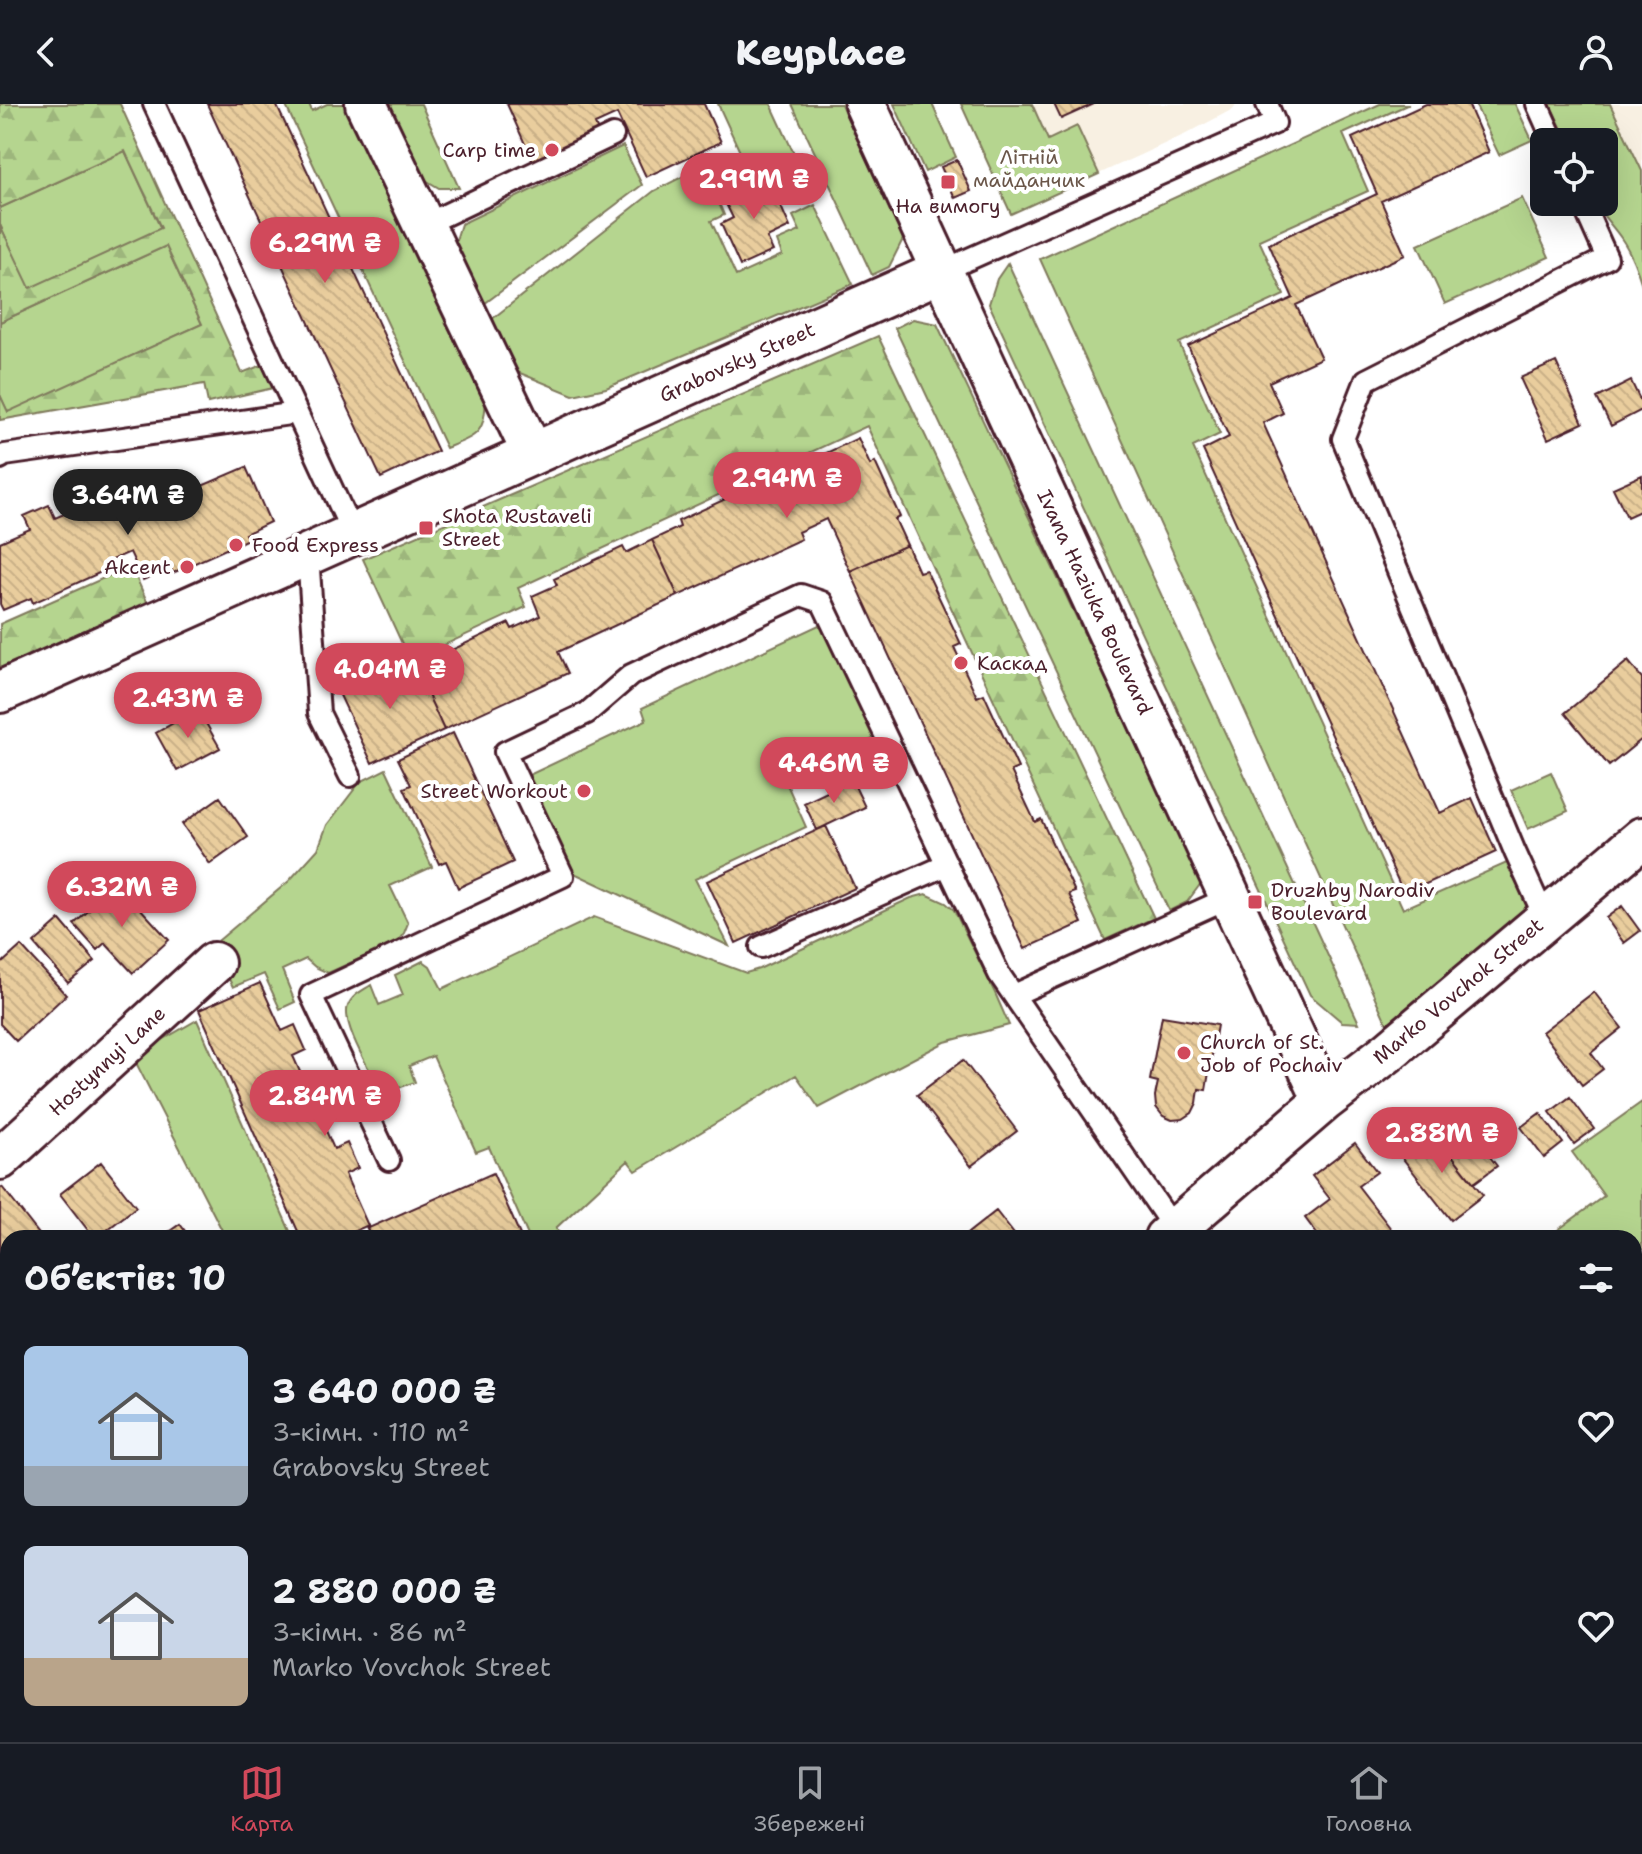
<!DOCTYPE html>
<html lang="uk">
<meta charset="utf-8">
<style>
:root{--surface:#171b24;--page:#20242c;--text:#f1f3f6;--muted:#9ea1a6;--line:#363941;--accent:#d1495b}
body{margin:0;font-family:"Shantell Sans",sans-serif;background:var(--page);color:var(--text);height:100vh;display:flex;flex-direction:column;font-size:30px;white-space:nowrap}
*{box-sizing:border-box;margin:0}
p{font-size:26px;color:var(--muted)}
.icon{flex:none;width:44px;height:44px;fill:none;stroke:currentColor;stroke-width:2;stroke-linecap:round;stroke-linejoin:round}
.map{position:relative;flex:1;overflow:hidden}
.panel{position:absolute;left:0px;top:1126px;width:1642px;height:512px;display:flex;flex-direction:column;background:var(--surface);border-radius:24px 24px 0 0;box-shadow:0 8px 32px #0002}
.panel>*{flex:none}
.fabs{position:absolute;left:1530px;top:24px;display:grid;gap:16px}
.fabs a{display:grid;place-items:center;width:88px;height:88px;border-radius:12px;background:var(--surface);box-shadow:0 8px 32px #0002;font-size:40px}
.price{position:absolute;translate:-50% -68px;padding:0 18px;border-radius:28px;background:var(--accent);color:#fff;font-size:26px;line-height:52px;filter:drop-shadow(0 2px 4px #0008)}
.price::after{content:'';position:absolute;left:50%;top:48px;width:24px;height:18px;margin-left:-12px;background:inherit;clip-path:polygon(0 0,100% 0,50% 100%)}
.price.selected{background:#222;color:#fff}
ul{padding:0;list-style:none}
li{display:flex;align-items:center;gap:24px;height:200px;padding:0 24px}
li span{display:grid;place-items:center;flex:none;width:224px;height:160px;border-radius:12px;color:#555}
li>.icon{margin-inline-start:auto}
span .icon{width:96px;height:96px;fill:#fffc;stroke-width:1}
li b{font-size:34px}
h2{display:flex;justify-content:space-between;align-items:center;height:96px;padding:0 24px;font-size:34px}
header{display:flex;justify-content:space-between;align-items:center;height:104px;padding:0 24px;background:var(--surface);font-size:36px;font-weight:800}
.tabs{display:flex;justify-content:space-around;align-items:center;height:112px;border-top:2px solid var(--line);background:var(--surface);font-size:22px;color:var(--muted)}
.tabs a{display:grid;justify-items:center;gap:4px}
.tabs .selected{color:var(--accent)}
.map>svg:first-child{display:block}
</style>
<header><svg class="icon" aria-label="back" viewBox="0 0 24 24"><path d="M15 5l-7 7 7 7"/></svg>Keyplace<svg class="icon" aria-label="person" viewBox="0 0 24 24"><circle cx="12" cy="8" r="4"/><path d="M4 21q1-7 8-7t8 7"/></svg></header>
<div class="map">
<svg width="1642" height="1638" viewBox="0 0 1642 1638">
<defs>
<pattern id="forest-firs" width="22" height="20" patternUnits="userSpaceOnUse" patternTransform="scale(2)"><rect width="22" height="20" fill="#b5d58f"/><path d="M5 1l3.5 6h-7zM16 11l3.5 6h-7z" fill="#9db67c"/></pattern>
<pattern id="building-back-hatch" width="6" height="6" patternUnits="userSpaceOnUse" patternTransform="scale(2)"><rect width="6" height="6" fill="#e9cd9d"/><path d="M-1 5l2 2M0 0l6 6M5-1l2 2" fill="none" stroke="#c9b087"/></pattern>
</defs>
<rect width="100%" height="100%" fill="#fff"/>
<filter id="ink" filterUnits="userSpaceOnUse"><feTurbulence type="fractalNoise" baseFrequency=".0125" numOctaves="2"/><feDisplacementMap in="SourceGraphic" scale="16" xChannelSelector="R" yChannelSelector="G"/><feConvolveMatrix kernelMatrix="1 2 1 2 8 2 1 2 1" color-interpolation-filters="sRGB"/></filter>
<g filter="url(#ink)">
<path fill="#f8f0e2" d="M961 0H1054L1061 15 1094 0H1236L1233 5 1186 30 1011 110Z
M1610 0H1642V67L1629 38Z"/>
<path fill="#b5d58f" stroke="#807a5d" stroke-width="2" d="M285 0H309L312 7 327 0H345L486 294C484 330 479 331 446 344Z
M386 0H421L459 84H439L419 72Z
M718 0H771L802 67 777 79 769 64 751 72Z
M792 0H841L903 135 889 163 872 171Z
M894 0H932L956 53 925 68Z
M961 0H1032L1048 36 1077 22 1099 70 1011 110Z
M1380 0H1409L1343 30 1368 87 1259 136 1284 191 1179 239 1220 330 1193 343 1403 805 1509 758 1530 801 1387 920 1040 155Z
M1475 0H1515L1532 36 1499 51Z
M1550 0H1610L1642 67V181C1637 165 1631 148 1621 134 1613 122 1602 112 1595 98H1604V38H1568Z
M623 42 642 81 480 203 453 146 461 120Z
M125 47 161 125 29 185 0 121V104Z
M731 48 744 77 715 90 724 111 711 117 736 172 782 151 777 137 800 127 793 112 815 101 853 180 606 284 573 291 515 267 487 219 654 87Z
M1522 94 1549 153 1445 200 1418 141Z
M166 142 202 220 8 309 0 291V218Z
M1008 159 1359 919 1342 918 1310 891 989 200 997 175Z
M913 215 937 220 1202 778 1187 798 1169 807 895 224Z
M821 520 875 634 785 676 806 723 695 775 729 842 572 768 527 672 646 616 642 604Z
M386 665 432 763 390 782 408 819 404 829 397 838 328 869 315 863 306 855 282 866 295 898 280 905 264 870 233 883 212 842 289 777 318 745 327 721 360 678Z
M1551 668 1568 707 1528 725 1511 686Z
M926 790 946 799 954 806 995 889 1009 921 945 938 819 1004 796 971 636 1067 628 1057 556 1124 561 1131 557 1134H529L489 1043 476 1048 433 952 409 962 415 978 388 988 378 983C370 966 341 919 348 902 352 891 362 887 371 881L379 901 403 891 395 871 423 857 430 862 442 885 594 813 746 869 759 865 911 794Z
M197 916 293 1134H226L133 953Z
M1642 998V1319L1634 1325V1134H1547L1604 1092 1572 1048Z
M1642 1358V1638H1599L1594 1630H1634V1364Z
M1148 1630H1301L1306 1638H1153Z"/>
<path fill="url(#forest-firs)" stroke="#807a5d" stroke-width="2" d="M0 0H120L242 269 262 261 273 284 208 299 204 280 0 316V291L8 308 202 220 166 142 0 218V121L30 184 161 124 125 47 0 104Z
M878 232 1154 814 1105 836 867 322 518 484 526 503 410 557 363 455Z
M131 462 150 504 0 570V520Z"/>
<path fill="url(#building-back-hatch)" stroke="#4a1f2b" stroke-width="2" d="M207 0H276L438 347 381 374Z
M507 0H704L721 38 646 73 617 10 595 20 598 27 533 58Z
M1054 0H1094L1061 15Z
M1426 0H1468L1489 48 1381 97 1405 151 1296 201 1321 254 1269 278 1283 309 1263 319 1440 709 1472 694 1496 748 1404 790 1203 346 1229 333 1188 242 1293 194 1269 140 1377 90 1352 34Z
M957 56 971 87 955 94 941 63Z
M768 73 790 123 767 134 773 147 740 162 721 120 733 114 723 94Z
M1556 258 1583 319 1548 335 1520 274Z
M1631 277 1642 300V306L1611 322 1597 294Z
M858 334 870 361 875 358 900 413 895 415 907 441 850 467 826 415 798 428 801 435 678 492 652 436 680 423 678 417 747 385 750 391 773 381 771 375Z
M246 363 270 418 245 430 248 435 173 469 171 464 143 476 130 448 105 459 108 465 33 499 31 494 3 506 0 500V438L30 425 24 412 49 401 55 414 108 391 120 418 169 396 163 383 177 376 188 371 195 385Z
M1642 371V406L1627 413 1613 384Z
M652 436 678 492 558 548 568 569 444 626 418 569 443 558 441 551 509 519 512 525 540 512 532 492 557 481 554 475 623 443 626 449Z
M907 441 919 468 926 466 961 540 954 543 977 593 984 590 1018 664 1011 667 1035 718 1041 715 1075 788 1069 790 1082 819 1025 845 850 467Z
M398 557 406 575 418 569 444 626 372 659 337 585Z
M1628 557 1642 574V635L1609 662 1565 609Z
M198 605 220 644 177 667 156 629Z
M453 629 513 758 458 784 446 757 439 760 404 684 411 681 398 655Z
M852 676 865 703 817 726 804 699Z
M220 693 248 733 210 760 182 720Z
M826 722 855 784 736 839 707 777Z
M118 780 169 836 133 869 105 839 97 846 74 820Z
M1622 802 1640 827 1624 839 1606 814Z
M60 816 95 857 68 879 34 839Z
M21 842 66 891 16 937 0 920V861Z
M260 879 282 927 295 921 306 946 293 952 334 1045 347 1039 358 1064 345 1070 369 1124 493 1069 520 1131 512 1134H371L366 1122 339 1134H301L199 906Z
M1594 888 1622 924 1591 949 1603 965 1582 981 1542 928Z
M1162 912 1217 921 1206 986 1199 985 1197 999 1192 1009 1183 1015 1172 1016 1163 1012 1156 1003 1155 992 1158 978 1150 976Z
M963 956 1017 1027 971 1062 917 991Z
M1570 993 1594 1025 1574 1040 1550 1008Z
M1455 1008 1497 1062 1474 1079 1432 1026Z
M1540 1009 1563 1039 1544 1054 1521 1023Z
M1432 1026 1483 1091 1451 1116 1400 1051Z
M1355 1039 1377 1068 1358 1082 1395 1130 1390 1134H1320L1305 1114 1330 1095 1312 1072Z
M101 1058 136 1103 97 1134H94L60 1090Z
M2 1083 42 1134H8V1186L0 1192V1085Z
M996 1107 1017 1134H972L968 1129Z
M180 1120 190 1134H160Z
M690 1630H787L793 1638H696Z
M789 1630H853L856 1633 850 1638H793L788 1631Z
M994 1630H1079L1085 1638H1000Z
M1383 1630H1466L1459 1636 1461 1638H1384L1380 1632Z"/>
<g fill="none" stroke-linecap="round" stroke-linejoin="round">
<defs>
<path id="lane" d="M154 0 353 430
M1537 0 1554 38
M424 121 613 31
M942 167 1275 19 1267 0
M0 354 5 351 297 309
M308 451 319 609 350 672
M1545 814 1515 748 1343 335 1366 276 1607 154 1582 98
M761 843 947 761
M1014 891 1230 793
M389 1056 311 891 563 772 505 648 587 609 631 571 801 491 822 498 999 870 1175 1126
M1634 1346 1642 1340"/>
<path id="street" d="M366 0 533 350
M865 0 1324 997
M0 588 942 167
M0 1055 214 859
M1165 1134 1324 997 1388 948 1642 734
M0 1548 8 1541
M1533 1630 1539 1638
M526 1638 536 1630"/>
</defs>
<use href="#lane" stroke="#4a1f2b" stroke-width="26"/>
<use href="#street" stroke="#4a1f2b" stroke-width="46"/>
<use href="#lane" stroke="#fff" stroke-width="20"/>
<use href="#street" stroke="#fff" stroke-width="40"/>
</g>
</g>
<g fill="#d1495b" stroke="#fff" stroke-width="3">
<circle cx="552" cy="46" r="8"/>
<rect x="940" y="70" width="16" height="16" rx="4"/>
<rect x="418" y="416" width="16" height="16" rx="4"/>
<circle cx="236" cy="441" r="8"/>
<circle cx="187" cy="463" r="8"/>
<circle cx="961" cy="559" r="8"/>
<circle cx="584" cy="687" r="8"/>
<rect x="1247" y="790" width="16" height="16" rx="4"/>
<circle cx="1184" cy="949" r="8"/>
</g>
<g text-anchor="middle" dominant-baseline="central" stroke-width="8" stroke-linejoin="round" paint-order="stroke">
<g font-size="20" fill="#4a1f2b" stroke="#fff" text-anchor="start">
<text x="536" y="46" text-anchor="end">Carp time</text>
<text x="948" y="102" text-anchor="middle">На вимогу</text>
<text x="442" y="412">Shota Rustaveli<tspan x="442" dy="23">Street</tspan></text>
<text x="252" y="441">Food Express</text>
<text x="171" y="463" text-anchor="end">Akcent</text>
<text x="977" y="559">Каскад</text>
<text x="568" y="687" text-anchor="end">Street Workout</text>
<text x="1271" y="786">Druzhby Narodiv<tspan x="1271" dy="23">Boulevard</tspan></text>
<text x="1200" y="938">Church of St.<tspan x="1200" dy="23">Job of Pochaiv</tspan></text>
</g>
<g font-size="20" fill="#6a5649" stroke="#fff">
<text x="1029" y="53">Літній<tspan x="1029" dy="23">майданчик</tspan></text>
</g>
<g font-size="20" fill="#4a1f2b" stroke="#fff">
<text transform="translate(737 258) rotate(-24)">Grabovsky Street</text>
<text transform="translate(1095 498) rotate(65)">Ivana Haziuka Boulevard</text>
<text transform="translate(1458 887) rotate(-40)">Marko Vovchok Street</text>
<text transform="translate(107 957) rotate(-43)">Hostynnyi Lane</text>
</g>
</g>
</svg>
<div class="fabs">
<a><svg class="icon" aria-label="locate" viewBox="0 0 24 24"><circle cx="12" cy="12" r="6"/><path d="M12 2v4M12 18v4M2 12h4M18 12h4"/></svg></a>
</div>
<b class="price" style="left:754px;top:117px">2.99M ₴</b>
<b class="price" style="left:325px;top:181px">6.29M ₴</b>
<b class="price" style="left:787px;top:416px">2.94M ₴</b>
<b class="price selected" style="left:128px;top:433px">3.64M ₴</b>
<b class="price" style="left:390px;top:607px">4.04M ₴</b>
<b class="price" style="left:188px;top:636px">2.43M ₴</b>
<b class="price" style="left:834px;top:701px">4.46M ₴</b>
<b class="price" style="left:122px;top:825px">6.32M ₴</b>
<b class="price" style="left:325px;top:1034px">2.84M ₴</b>
<b class="price" style="left:1442px;top:1071px">2.88M ₴</b>
<section class="panel">
<h2>Об’єктів: 10<svg class="icon" aria-label="filters" viewBox="0 0 24 24"><path d="M4 7h16M4 17h16"/><circle cx="9" cy="7" r="2"/><circle cx="15" cy="17" r="2"/></svg></h2>
<ul>
<li><span style="background:linear-gradient(#a9c7e8 75%,#9aa5b1 0)"><svg class="icon" aria-label="home" viewBox="0 0 24 24"><path d="M3 11l9-7 9 7M6 9v11h12V9"/></svg></span><div><b>3 640 000 ₴</b><p>3-кімн. · 110 m²</p><p>Grabovsky Street</p></div><svg class="icon" aria-label="heart" viewBox="0 0 24 24"><path d="M12 20l-8-8c-3-5 5-10 8-4 3-6 11-1 8 4z"/></svg></li>
<li><span style="background:linear-gradient(#c9d6e8 70%,#b9a48a 0)"><svg class="icon" aria-label="home" viewBox="0 0 24 24"><path d="M3 11l9-7 9 7M6 9v11h12V9"/></svg></span><div><b>2 880 000 ₴</b><p>3-кімн. · 86 m²</p><p>Marko Vovchok Street</p></div><svg class="icon" aria-label="heart" viewBox="0 0 24 24"><path d="M12 20l-8-8c-3-5 5-10 8-4 3-6 11-1 8 4z"/></svg></li>
</ul>
</section>
</div>
<nav class="tabs">
<a class="selected"><svg class="icon" aria-label="map" viewBox="0 0 24 24"><path d="M3 6l6-2 6 2 6-2v14l-6 2-6-2-6 2zM9 4v14M15 6v14"/></svg>Карта</a>
<a><svg class="icon" aria-label="saved" viewBox="0 0 24 24"><path d="M7 4h10v16l-5-4-5 4z"/></svg>Збережені</a>
<a><svg class="icon" aria-label="home" viewBox="0 0 24 24"><path d="M3 11l9-7 9 7M6 9v11h12V9"/></svg>Головна</a>
</nav>
